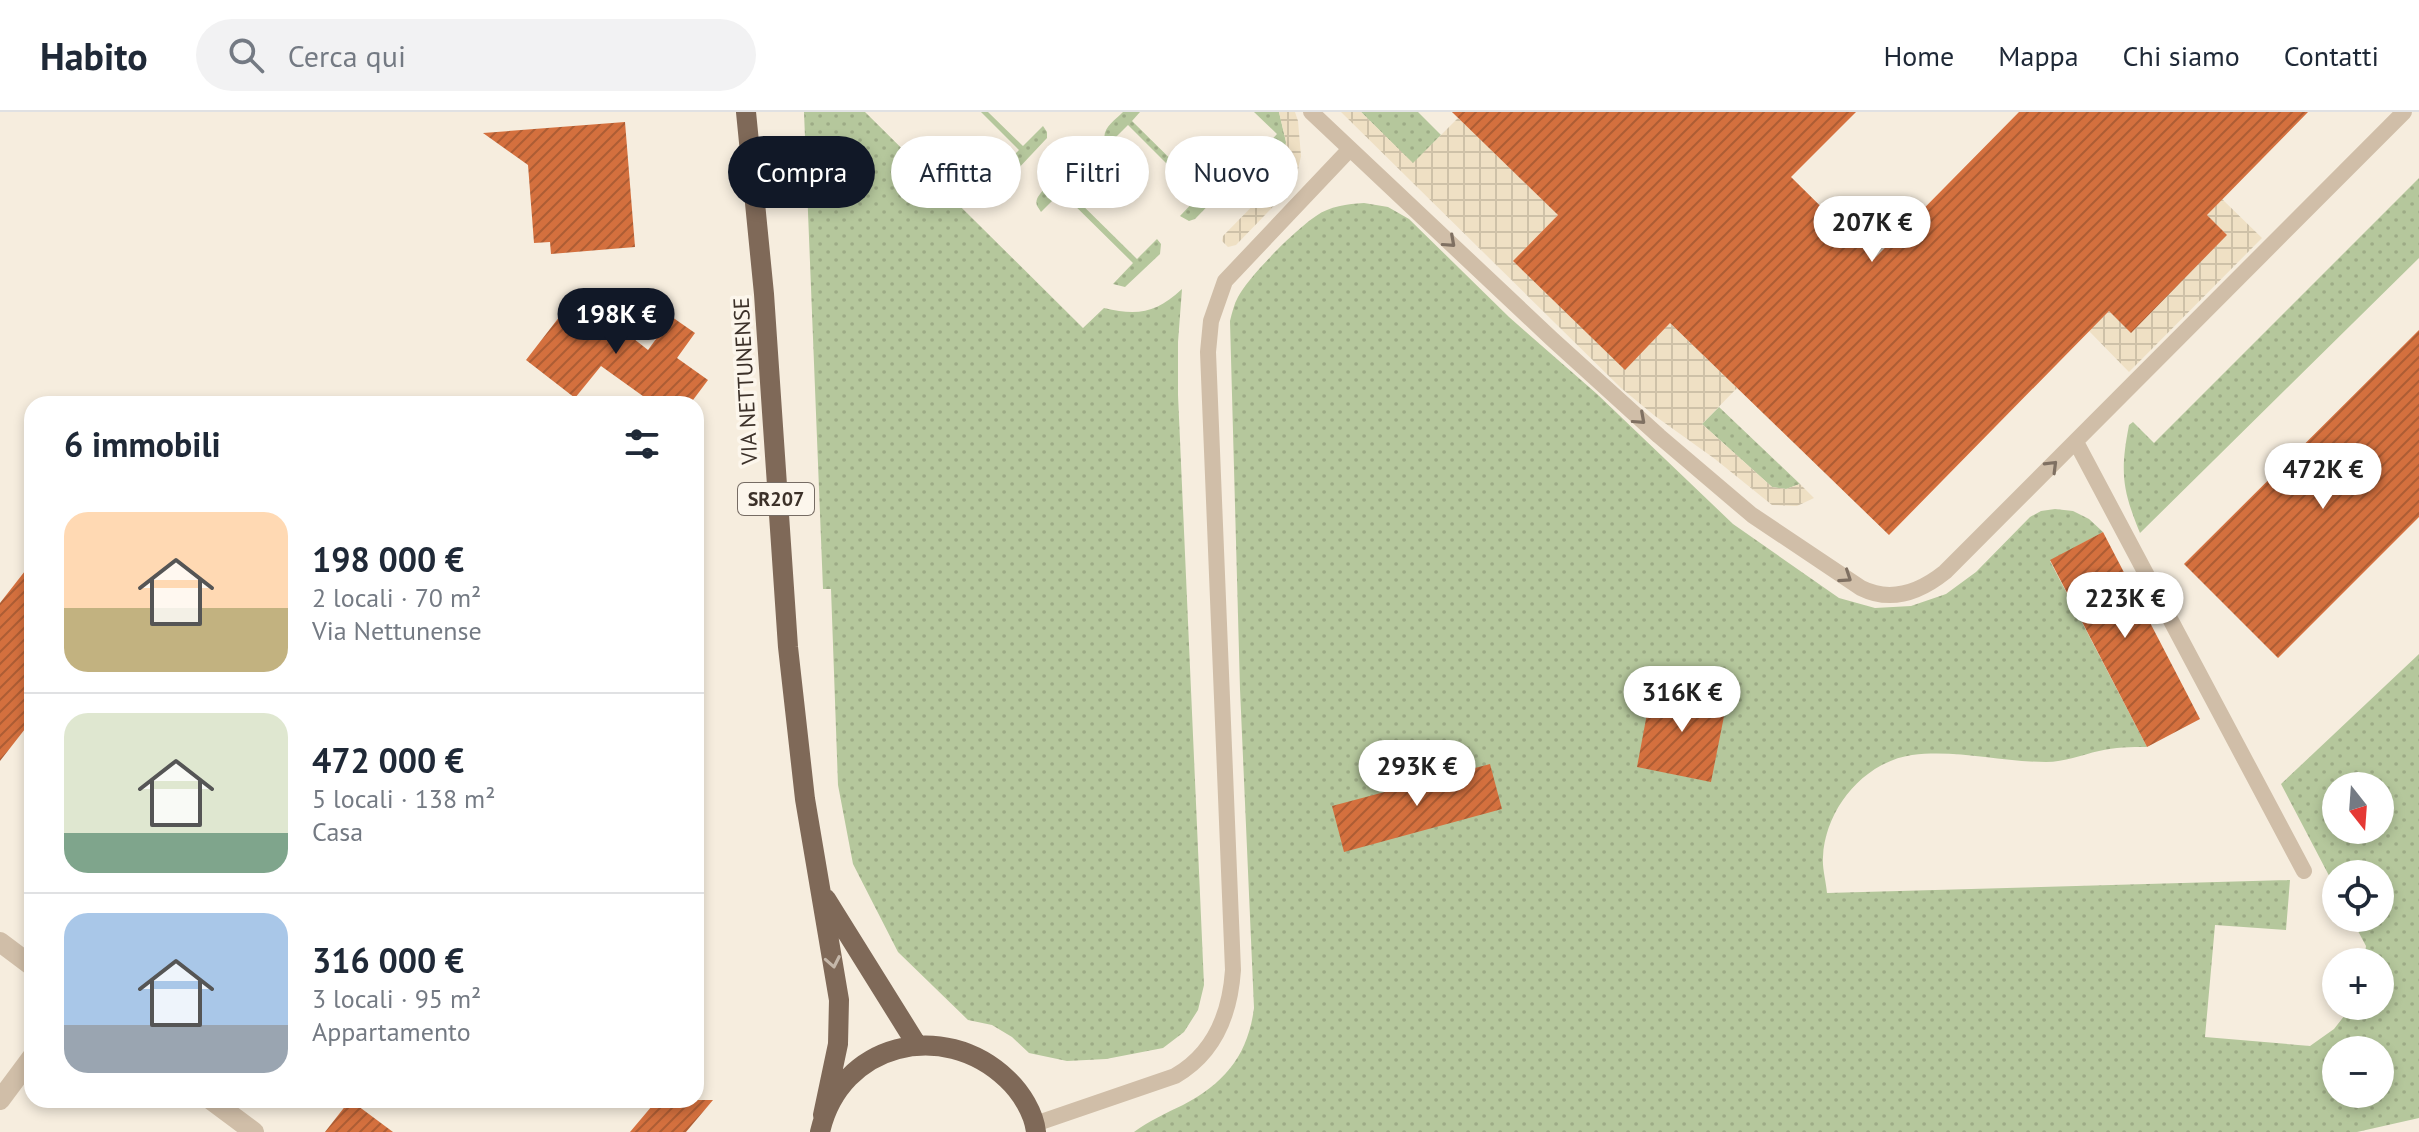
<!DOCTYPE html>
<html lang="it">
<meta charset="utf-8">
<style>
:root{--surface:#fff;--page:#f2f2f3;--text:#1f2937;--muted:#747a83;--line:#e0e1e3;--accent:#111827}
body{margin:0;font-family:"PT Sans",sans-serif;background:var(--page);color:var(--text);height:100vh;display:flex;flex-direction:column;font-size:30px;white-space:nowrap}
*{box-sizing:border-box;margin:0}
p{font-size:26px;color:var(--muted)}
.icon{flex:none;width:44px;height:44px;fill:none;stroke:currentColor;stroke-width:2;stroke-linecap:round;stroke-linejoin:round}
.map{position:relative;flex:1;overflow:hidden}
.panel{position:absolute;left:24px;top:284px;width:680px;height:712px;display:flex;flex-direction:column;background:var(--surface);border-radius:24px;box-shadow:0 4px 12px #0003}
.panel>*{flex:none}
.banner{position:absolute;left:728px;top:24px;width:760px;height:72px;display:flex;gap:16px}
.needle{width:52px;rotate:163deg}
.tools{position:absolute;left:2322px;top:660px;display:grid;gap:16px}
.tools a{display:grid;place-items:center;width:72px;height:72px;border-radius:50%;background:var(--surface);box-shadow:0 4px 12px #0003;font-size:40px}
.price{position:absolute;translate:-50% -68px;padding:0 18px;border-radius:28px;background:#fff;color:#222;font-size:26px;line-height:52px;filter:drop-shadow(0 2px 4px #0008)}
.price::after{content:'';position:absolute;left:50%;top:48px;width:24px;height:18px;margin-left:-12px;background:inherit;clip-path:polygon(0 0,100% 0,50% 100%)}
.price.selected{background:var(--accent);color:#fff}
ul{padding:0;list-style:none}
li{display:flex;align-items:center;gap:24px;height:200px;padding:0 40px}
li+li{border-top:2px solid var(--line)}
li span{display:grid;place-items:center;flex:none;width:224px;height:160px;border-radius:24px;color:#555}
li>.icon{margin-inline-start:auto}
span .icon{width:96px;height:96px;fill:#fffc;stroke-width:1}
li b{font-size:34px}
h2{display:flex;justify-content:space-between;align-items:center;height:96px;padding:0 40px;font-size:34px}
.tag{padding:0 28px;border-radius:36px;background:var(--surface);box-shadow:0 4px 12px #0003;font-size:28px;line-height:72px}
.tag.selected{background:var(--accent);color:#fff}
header{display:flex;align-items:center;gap:48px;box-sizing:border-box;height:112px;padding:0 40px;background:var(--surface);border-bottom:2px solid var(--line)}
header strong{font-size:38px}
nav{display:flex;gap:44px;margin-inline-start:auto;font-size:28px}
.search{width:560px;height:72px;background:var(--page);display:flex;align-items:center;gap:20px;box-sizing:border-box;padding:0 28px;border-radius:44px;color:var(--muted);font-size:30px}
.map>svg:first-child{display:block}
</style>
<header>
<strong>Habito</strong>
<div class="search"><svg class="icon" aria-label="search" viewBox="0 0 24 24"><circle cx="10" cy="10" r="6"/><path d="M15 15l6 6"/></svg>Cerca qui</div>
<nav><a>Home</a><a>Mappa</a><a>Chi siamo</a><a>Contatti</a></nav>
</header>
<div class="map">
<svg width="2419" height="1020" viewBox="0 0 2419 1020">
<defs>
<pattern id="grass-dots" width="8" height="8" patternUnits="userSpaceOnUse" patternTransform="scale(2)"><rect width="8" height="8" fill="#b5c79c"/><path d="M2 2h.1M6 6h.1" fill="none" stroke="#9dab86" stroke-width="1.8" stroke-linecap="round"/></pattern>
<pattern id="plaza-grid" width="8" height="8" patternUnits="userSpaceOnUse" patternTransform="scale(2)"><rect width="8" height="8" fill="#efe0c4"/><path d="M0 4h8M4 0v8" fill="none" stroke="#cec1a8"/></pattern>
<pattern id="building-hatch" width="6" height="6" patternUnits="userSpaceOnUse" patternTransform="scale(2)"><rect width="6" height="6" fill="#d4703e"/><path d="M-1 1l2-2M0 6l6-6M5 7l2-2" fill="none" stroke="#ad5d34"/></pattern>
</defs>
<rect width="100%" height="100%" fill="#f6edde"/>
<path fill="url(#grass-dots)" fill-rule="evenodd" d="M804 0H865L1083 216 1104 196C1138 204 1156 201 1182 177L1178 230V283L1204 873 1198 898 1184 920 1163 936 1106 947 1067 949 1029 941 1012 925 992 913 968 908 898 840 853 752 838 673 831 477H823Z
M981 0H988L1023 34 1043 14 1047 20V26L1014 61 1005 62 999 58 1019 38Z
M1123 0H1140L1132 9 1204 80 1224 60C1229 64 1230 70 1226 75L1195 107 1189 109 1180 104 1199 84 1128 13 1108 33C1097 20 1114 9 1123 0Z
M1254 0H1279L1286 30 1283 57 1263 37 1277 22Z
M1361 0H1418L1441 23 1413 52Z
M1080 52 1085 56 1065 76 1137 147 1157 127 1161 132 1160 142 1125 175 1113 172 1133 151 1061 80 1041 100C1038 95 1035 93 1037 87 1041 77 1070 52 1080 52Z
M2419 66V146L2140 421C2122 377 2120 360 2129 313L2133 310 2154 331Z
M1364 91 1388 95 1409 107 1509 205 1597 282 1733 412 1839 486 1875 496 1911 494 1946 482 1976 460 2030 405 2041 399 2055 397 2073 399 2089 407 2103 420 2050 449 2147 635C2131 635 2115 635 2099 639 2081 643 2065 650 2046 650 2001 650 1956 637 1912 643 1864 650 1825 697 1823 745 1822 756 1826 769 1827 781L2290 768 2286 818 2215 813 2205 925 2310 934 2334 917 2352 894H2380V850H2364L2366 834 2351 806H2380V762H2336V777L2281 672 2419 542V1006L2357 1020H1134C1149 1009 1166 1001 1183 993 1225 971 1248 943 1254 896L1240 577 1230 209C1232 201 1234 192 1238 185 1248 165 1296 117 1316 104 1330 94 1347 92 1364 91ZM2336 674H2380V718H2336ZM2336 938H2380V982H2336Z
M1719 295 1800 372 1786 377 1772 375 1702 312Z"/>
<path fill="url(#plaza-grid)" d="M1279 0H1295L1298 9 1301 44 1297 62 1289 78 1236 133 1228 135 1222 129 1223 124 1278 68 1283 57 1286 30Z
M1341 0H1361L1413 51 1458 6 1558 103 1513 149 1625 257 1670 211 1737 276 1702 312 1772 375 1786 377 1800 372 1814 386 1797 394 1772 393 1715 347 1655 304 1621 276Z
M2222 87 2262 126 2129 260 2089 219 2109 199 2131 220 2227 123 2207 103Z"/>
<path fill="url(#building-hatch)" d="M1452 0H1856L1791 65 1874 147 2019 0H2308L2207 103 2227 123 2131 221 2109 199 1889 423 1670 211 1625 258 1513 149 1558 103Z
M625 10 635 135 551 142 550 130 534 131 528 53 483 21Z
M577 182 648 238 672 205 695 221 677 246 708 268 690 292H654L601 254 575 286 526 248Z
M2419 218V405L2278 546 2184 452Z
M2103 420 2200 607 2147 635 2050 448Z
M32 450V608L0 649V491Z
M1652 575 1727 589 1711 670 1637 655Z
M1490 652 1502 697 1344 740 1332 694Z
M350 988 393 1020H325Z
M657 988H713L686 1020H630Z"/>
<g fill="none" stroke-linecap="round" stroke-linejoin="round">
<path stroke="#d0bea8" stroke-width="16" d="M1311 0 1552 227 1659 324 1752 403 1861 476C1891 491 1920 480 1945 460L2404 0
M2076 330 2304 759
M1035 1012 1175 964C1215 941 1230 902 1233 858L1208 240 1211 209 1225 169 1349 38"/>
<path stroke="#d0bea8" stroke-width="20" d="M0 830 32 854
M0 988 32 945
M211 988 254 1020"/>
<path stroke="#7f6958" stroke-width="20" d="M746 0 764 182 788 535 805 687 839 888 838 932 823 1003
M826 787 917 933
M820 1020C840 931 943 906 1007 967 1021 980 1034 1001 1036 1020"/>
</g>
<defs><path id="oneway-chevron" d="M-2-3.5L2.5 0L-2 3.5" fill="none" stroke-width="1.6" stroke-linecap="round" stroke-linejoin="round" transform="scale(2)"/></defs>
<g stroke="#7f7062">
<use href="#oneway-chevron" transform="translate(1450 130) rotate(42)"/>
<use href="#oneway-chevron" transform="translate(1640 307) rotate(42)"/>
<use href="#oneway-chevron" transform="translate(2052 354) rotate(-45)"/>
<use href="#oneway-chevron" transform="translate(1846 465) rotate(34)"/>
</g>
<use stroke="#c4b7a9" href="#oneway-chevron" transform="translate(833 850) rotate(79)"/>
<g text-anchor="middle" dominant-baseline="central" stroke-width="7" stroke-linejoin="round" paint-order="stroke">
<rect fill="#fcf6ec" stroke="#766c64" stroke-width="2" x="738" y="371" width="76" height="32" rx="6"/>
<g font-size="20" font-weight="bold" fill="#3c3129">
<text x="776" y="387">SR207</text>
</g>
<g font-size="22" fill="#3c3129" stroke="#fcf6ec">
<text transform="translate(745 269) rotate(-93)">VIA NETTUNENSE</text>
</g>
</g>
</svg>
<div class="tools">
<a><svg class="needle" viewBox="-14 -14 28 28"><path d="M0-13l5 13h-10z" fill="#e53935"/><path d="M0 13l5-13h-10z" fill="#747a83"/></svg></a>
<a><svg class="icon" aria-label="locate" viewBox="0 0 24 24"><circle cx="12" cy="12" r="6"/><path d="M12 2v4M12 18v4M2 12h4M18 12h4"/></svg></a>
<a>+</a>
<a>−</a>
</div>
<b class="price" style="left:1872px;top:152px">207K €</b>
<b class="price selected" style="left:616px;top:244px">198K €</b>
<b class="price" style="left:2323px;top:399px">472K €</b>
<b class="price" style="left:2125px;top:528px">223K €</b>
<b class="price" style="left:1682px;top:622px">316K €</b>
<b class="price" style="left:1417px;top:696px">293K €</b>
<div class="banner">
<a class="tag selected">Compra</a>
<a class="tag">Affitta</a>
<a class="tag">Filtri</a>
<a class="tag">Nuovo</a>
</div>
<section class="panel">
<h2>6 immobili<svg class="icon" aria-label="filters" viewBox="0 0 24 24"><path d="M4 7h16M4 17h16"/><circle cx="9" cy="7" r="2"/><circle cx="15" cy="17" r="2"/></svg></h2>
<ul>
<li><span style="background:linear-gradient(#ffd9b3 60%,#c2b280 0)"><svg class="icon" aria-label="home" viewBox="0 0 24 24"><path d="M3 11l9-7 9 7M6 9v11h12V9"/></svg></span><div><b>198 000 €</b><p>2 locali · 70 m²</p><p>Via Nettunense</p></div></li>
<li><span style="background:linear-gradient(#dfe7d0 75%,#7fa58c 0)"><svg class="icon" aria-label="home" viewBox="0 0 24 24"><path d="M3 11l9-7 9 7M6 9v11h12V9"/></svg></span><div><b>472 000 €</b><p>5 locali · 138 m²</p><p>Casa</p></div></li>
<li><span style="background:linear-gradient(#a9c7e8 70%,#9aa5b1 0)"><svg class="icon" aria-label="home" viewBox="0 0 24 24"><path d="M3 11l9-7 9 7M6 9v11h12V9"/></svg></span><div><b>316 000 €</b><p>3 locali · 95 m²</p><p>Appartamento</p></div></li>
</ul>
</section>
</div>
